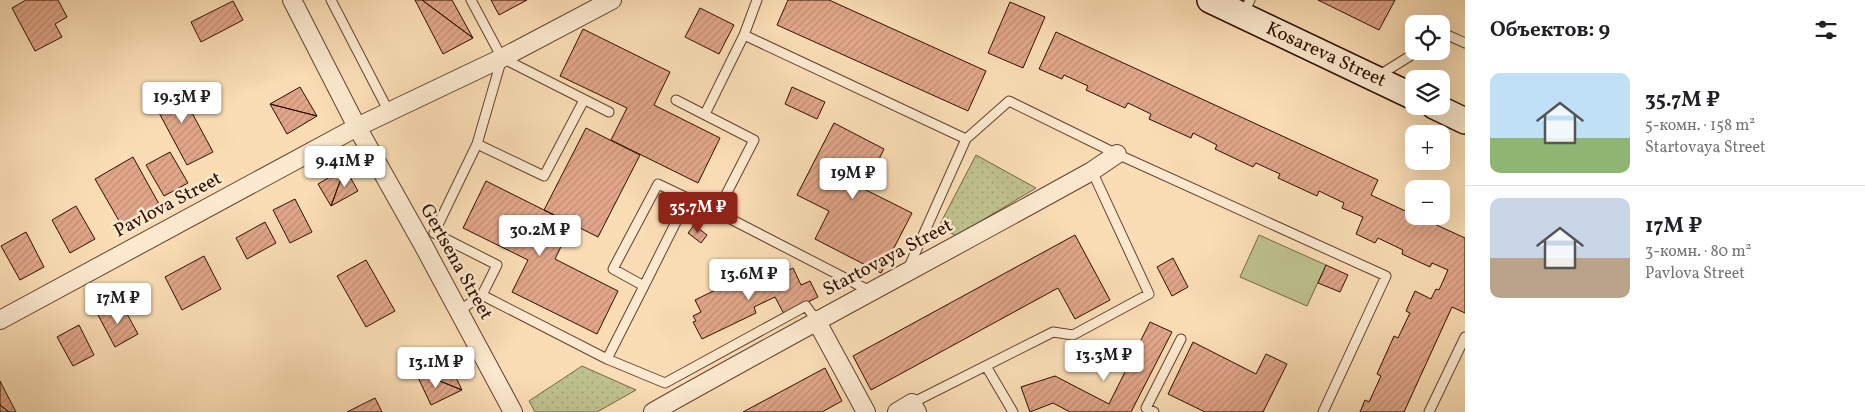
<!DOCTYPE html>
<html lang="ru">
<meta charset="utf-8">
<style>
:root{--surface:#fff;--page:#f6f6f6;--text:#202124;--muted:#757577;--line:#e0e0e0;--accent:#8f2418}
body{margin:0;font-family:Vollkorn,serif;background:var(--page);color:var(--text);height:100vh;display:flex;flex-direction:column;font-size:19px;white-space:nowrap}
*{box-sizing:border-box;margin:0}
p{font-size:16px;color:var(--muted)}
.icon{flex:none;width:28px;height:28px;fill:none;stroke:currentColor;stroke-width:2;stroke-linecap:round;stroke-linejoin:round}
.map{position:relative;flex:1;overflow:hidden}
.details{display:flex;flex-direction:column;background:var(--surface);width:400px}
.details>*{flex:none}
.fabs{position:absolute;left:1405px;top:15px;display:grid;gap:10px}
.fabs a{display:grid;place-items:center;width:45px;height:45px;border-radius:10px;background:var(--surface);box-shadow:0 5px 20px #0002;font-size:25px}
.price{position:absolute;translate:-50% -42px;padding:0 11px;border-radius:5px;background:#fff;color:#222;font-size:16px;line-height:32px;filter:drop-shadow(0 1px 2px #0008)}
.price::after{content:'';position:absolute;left:50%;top:30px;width:15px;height:11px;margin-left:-8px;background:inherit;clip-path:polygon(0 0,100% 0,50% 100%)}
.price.current{background:var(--accent);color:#fff}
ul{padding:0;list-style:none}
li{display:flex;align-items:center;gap:15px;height:125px;padding:0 25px}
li+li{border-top:1px solid var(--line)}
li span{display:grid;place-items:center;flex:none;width:140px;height:100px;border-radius:10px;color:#555}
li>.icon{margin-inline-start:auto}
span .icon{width:60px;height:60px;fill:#fffc;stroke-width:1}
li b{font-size:21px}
h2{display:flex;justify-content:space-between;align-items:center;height:60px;padding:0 25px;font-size:21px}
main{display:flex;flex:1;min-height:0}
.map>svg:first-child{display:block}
</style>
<main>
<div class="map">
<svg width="1465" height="412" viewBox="0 0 1465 412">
<defs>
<pattern id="green-dots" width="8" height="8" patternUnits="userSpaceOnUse" patternTransform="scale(1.25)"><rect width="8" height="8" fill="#bec18d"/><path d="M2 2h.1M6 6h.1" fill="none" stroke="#a4a578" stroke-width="1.8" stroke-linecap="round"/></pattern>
<pattern id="building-hatch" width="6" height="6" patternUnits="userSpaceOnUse" patternTransform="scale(1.25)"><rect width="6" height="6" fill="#e1a689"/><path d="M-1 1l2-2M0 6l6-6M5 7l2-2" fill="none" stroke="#c18e74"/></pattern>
</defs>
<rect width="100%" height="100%" fill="#faddb5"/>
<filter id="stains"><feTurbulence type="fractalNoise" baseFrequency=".004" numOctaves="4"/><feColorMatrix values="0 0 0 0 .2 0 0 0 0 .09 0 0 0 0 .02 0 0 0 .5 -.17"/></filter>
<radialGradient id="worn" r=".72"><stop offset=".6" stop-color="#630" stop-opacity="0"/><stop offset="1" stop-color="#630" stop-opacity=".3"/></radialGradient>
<path fill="url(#green-dots)" stroke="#766846" d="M976 155 1036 188 956 236 939 226Z
M582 366 636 390 597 412H535L529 401Z"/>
<path fill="#bec18d" stroke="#766846" d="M1259 235 1326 265 1307 306 1240 277Z"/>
<path fill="url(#building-hatch)" stroke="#2f0f00" d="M26 0H58L67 17 55 24 62 37 35 51 12 8Z
M415 0H422L473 38 443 54Z
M422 0H452L473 38Z
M491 0H527L499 15Z
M788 0H829L986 71 968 111 777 25Z
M1318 0H1395L1379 30Z
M233 1 243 20 201 42 191 22Z
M1010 2 1045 17 1023 68 988 53Z
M700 8 734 25 719 54 685 37Z
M583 29 670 72 654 105 720 138 698 183 611 140 627 108 560 76Z
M1056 32 1378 180 1371 195 1414 215V216H1417L1465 238V313L1452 307 1404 412H1360L1365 400 1369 402 1381 376 1377 374 1394 336 1398 338 1410 313 1406 311 1415 291 1431 299 1436 289 1439 290 1448 270 1432 263 1430 267 1402 254 1403 250 1378 238 1375 243 1356 234 1363 217 1342 208 1344 203 1319 191 1317 196 1278 178 1280 174 1256 163 1253 167 1215 149 1217 145 1193 133 1191 138 1149 119 1151 114 1128 103 1125 108 1086 90 1088 86 1064 75 1062 79 1039 69Z
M176 83 213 152 187 165 150 96Z
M300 87 317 116 270 104Z
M792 87 825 102 817 119 785 104Z
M270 104 317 116 287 134Z
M834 123 884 149 864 189 912 213 881 273 815 239 829 211 797 195Z
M586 128 640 155 598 237 544 210Z
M170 152 188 183 164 196 146 165Z
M133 157 159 204 122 226 95 179Z
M345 168 331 206 318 184Z
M345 168 358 191 331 206Z
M486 181 572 224 555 259 618 291 597 334 512 292 528 260 463 228Z
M295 199 312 232 290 243 273 210Z
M76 206 95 239 70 253 52 220Z
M265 222 276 243 247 259 236 238Z
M694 225 707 235 701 243 688 233Z
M26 232 44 267 20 280 1 246Z
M1075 235 1110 300 1075 319 1058 288 871 390 853 356Z
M204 256 221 289 182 310 165 277Z
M1173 258 1188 287 1172 296 1157 267Z
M366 260 395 311 366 327 337 276Z
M1326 265 1348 275 1340 292 1318 283Z
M793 268 801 285 810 281 818 297 784 314 775 297 754 307 756 313 702 339 693 322 696 321 693 316 701 312 695 300 748 274 756 289 767 284 766 281Z
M121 303 138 334 115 347 98 315Z
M1150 322 1172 332 1131 412H1070L1053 403 1030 412 1021 387 1055 376 1109 404Z
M79 325 94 355 73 366 57 337Z
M1193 342 1256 374 1266 354 1287 364 1263 412H1205L1168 394Z
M446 357 462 390 415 371Z
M825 368 842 401 822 412H743Z
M415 371 462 390 431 405Z
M0 381 16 412H9L0 405Z
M375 398 382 412H347Z
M0 405 9 412H0Z"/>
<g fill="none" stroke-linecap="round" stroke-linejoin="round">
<defs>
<path id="lane" d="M331 0 389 112
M471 0 502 58
M1243 15 1250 0
M744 35 966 139 1009 101 1117 154 1386 276 1323 412
M1441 36 1445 34 1465 43
M1378 76 1418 51
M676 100 754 140 717 212 872 292
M609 112 502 58 477 144 434 233 497 265 482 295 607 359 644 286 613 269 658 184 717 212
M705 114 744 35 757 0
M477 144 544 176 584 100
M908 269 966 139
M644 286 688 198
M459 311 482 295
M607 359 665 383 806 306 816 320
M986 366 1013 412
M912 403 1053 332 1073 335 1149 294 1092 171
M1154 412 1146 408 1181 339
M1429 412 1465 337"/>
<path id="street" d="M292 0 357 127 421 241 513 412
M0 320 357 127 502 58 612 0
M816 320 866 412
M653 412C798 330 946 252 1092 171L1117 154
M897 412 912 403 917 412"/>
<path id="secondary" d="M1210 0 1414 97
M1434 106 1465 121"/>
</defs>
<use href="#lane" stroke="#62422d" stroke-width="11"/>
<use href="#street" stroke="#62422d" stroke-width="20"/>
<use href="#secondary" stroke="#2f0f00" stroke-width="28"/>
<use href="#lane" stroke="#fce9cf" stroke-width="9"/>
<use href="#street" stroke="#fce9cf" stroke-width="18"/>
<use href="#secondary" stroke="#fce9cf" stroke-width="25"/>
</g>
<g text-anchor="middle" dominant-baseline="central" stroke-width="5" stroke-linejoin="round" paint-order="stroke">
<g font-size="19" fill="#2f0f00" stroke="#fce9cf">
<text transform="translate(1326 55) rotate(25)">Kosareva Street</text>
<text transform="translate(168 205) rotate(-28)">Pavlova Street</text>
<text transform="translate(888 258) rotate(-28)">Startovaya Street</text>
<text transform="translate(456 262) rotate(61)">Gertsena Street</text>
</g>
</g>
<rect width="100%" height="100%" filter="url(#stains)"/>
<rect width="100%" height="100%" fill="url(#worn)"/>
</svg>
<div class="fabs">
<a><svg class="icon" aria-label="locate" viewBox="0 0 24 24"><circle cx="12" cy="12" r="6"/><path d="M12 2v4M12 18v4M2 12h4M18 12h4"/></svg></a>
<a><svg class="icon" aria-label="layers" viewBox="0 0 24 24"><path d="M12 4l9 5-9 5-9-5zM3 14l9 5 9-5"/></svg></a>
<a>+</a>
<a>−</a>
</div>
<b class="price" style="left:182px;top:124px">19.3M ₽</b>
<b class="price" style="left:345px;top:188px">9.41M ₽</b>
<b class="price" style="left:853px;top:200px">19M ₽</b>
<b class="price current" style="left:698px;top:234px">35.7M ₽</b>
<b class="price" style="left:540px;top:257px">30.2M ₽</b>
<b class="price" style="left:749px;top:301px">13.6M ₽</b>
<b class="price" style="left:118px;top:325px">17M ₽</b>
<b class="price" style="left:1104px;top:382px">13.3M ₽</b>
<b class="price" style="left:436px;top:389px">13.1M ₽</b>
</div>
<section class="details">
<h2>Объектов: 9<svg class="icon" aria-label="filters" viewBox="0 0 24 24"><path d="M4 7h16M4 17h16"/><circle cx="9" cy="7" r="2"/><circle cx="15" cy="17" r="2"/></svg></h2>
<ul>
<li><span style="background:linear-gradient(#bfe0f5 65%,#8fb573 0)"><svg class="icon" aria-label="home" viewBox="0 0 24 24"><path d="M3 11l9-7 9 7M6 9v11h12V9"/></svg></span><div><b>35.7M ₽</b><p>5-комн. · 158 m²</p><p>Startovaya Street</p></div></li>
<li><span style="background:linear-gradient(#c9d6e8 60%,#b9a48a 0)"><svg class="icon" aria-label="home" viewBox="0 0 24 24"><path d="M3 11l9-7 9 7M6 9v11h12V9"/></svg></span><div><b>17M ₽</b><p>3-комн. · 80 m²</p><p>Pavlova Street</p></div></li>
</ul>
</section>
</main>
